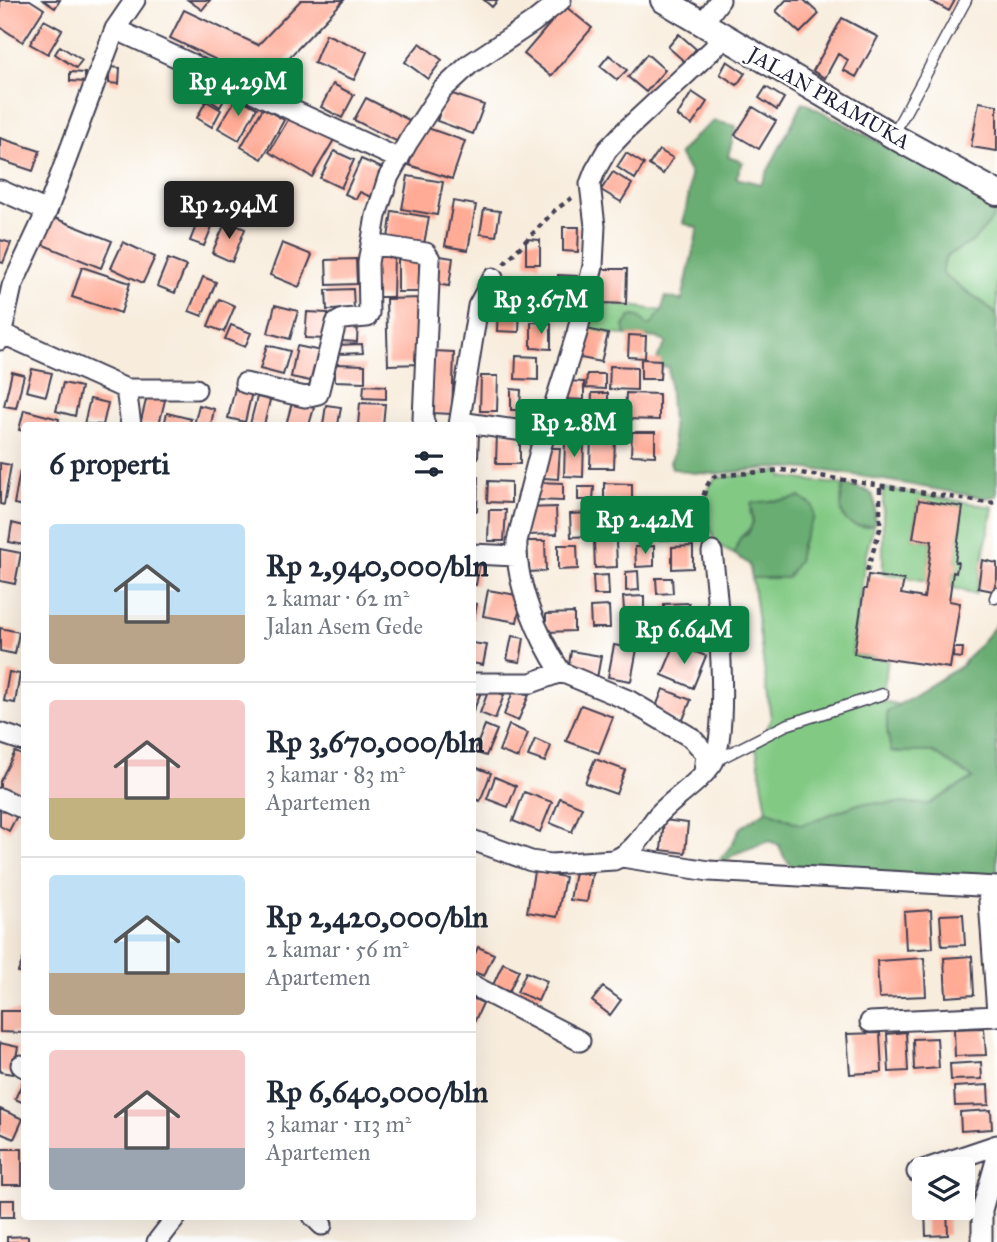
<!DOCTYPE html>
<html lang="id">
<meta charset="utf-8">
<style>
:root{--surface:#fff;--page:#f6f6f7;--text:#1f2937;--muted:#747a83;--line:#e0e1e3;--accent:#0b8043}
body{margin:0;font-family:"IM FELL Great Primer",serif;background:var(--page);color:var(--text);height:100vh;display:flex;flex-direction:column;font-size:26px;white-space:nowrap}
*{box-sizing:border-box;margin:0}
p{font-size:23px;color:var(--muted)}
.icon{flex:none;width:38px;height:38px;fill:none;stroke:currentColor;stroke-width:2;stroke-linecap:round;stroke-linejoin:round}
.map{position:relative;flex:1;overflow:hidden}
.panel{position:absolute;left:21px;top:422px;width:455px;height:798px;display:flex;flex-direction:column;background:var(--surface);border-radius:7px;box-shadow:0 7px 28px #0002}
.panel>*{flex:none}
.fabs{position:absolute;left:912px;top:1157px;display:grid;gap:14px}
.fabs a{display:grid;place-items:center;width:63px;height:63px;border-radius:7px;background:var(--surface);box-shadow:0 7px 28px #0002;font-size:35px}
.price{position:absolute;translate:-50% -60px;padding:0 16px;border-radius:7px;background:var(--accent);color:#fff;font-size:23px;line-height:46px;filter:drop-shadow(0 2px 4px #0008)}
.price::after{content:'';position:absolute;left:50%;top:42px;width:21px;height:16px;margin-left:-10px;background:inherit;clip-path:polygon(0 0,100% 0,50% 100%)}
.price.active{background:#222;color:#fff}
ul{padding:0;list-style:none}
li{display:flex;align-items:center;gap:21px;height:175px;padding:0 28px}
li+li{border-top:2px solid var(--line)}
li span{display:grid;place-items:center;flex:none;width:196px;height:140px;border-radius:7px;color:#555}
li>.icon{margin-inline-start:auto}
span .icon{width:84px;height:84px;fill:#fffc;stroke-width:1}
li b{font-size:30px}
h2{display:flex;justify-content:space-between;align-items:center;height:84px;padding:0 28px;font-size:30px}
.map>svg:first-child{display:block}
</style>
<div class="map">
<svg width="997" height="1242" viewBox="0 0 997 1242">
<rect width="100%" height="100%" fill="#fff"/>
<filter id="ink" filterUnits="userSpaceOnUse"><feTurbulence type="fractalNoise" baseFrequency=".0143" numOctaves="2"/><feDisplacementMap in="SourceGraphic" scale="14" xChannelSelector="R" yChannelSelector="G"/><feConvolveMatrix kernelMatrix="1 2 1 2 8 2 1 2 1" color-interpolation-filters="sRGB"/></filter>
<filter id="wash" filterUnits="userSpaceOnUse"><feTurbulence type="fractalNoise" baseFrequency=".00686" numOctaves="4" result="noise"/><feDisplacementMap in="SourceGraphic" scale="28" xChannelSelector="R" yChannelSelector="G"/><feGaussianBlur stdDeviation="1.57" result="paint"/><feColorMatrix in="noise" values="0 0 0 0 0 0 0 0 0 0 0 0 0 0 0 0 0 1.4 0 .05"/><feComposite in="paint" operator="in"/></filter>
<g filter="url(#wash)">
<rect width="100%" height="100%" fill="#f8eddd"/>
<path fill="#82c984" stroke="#527660" stroke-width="2" d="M986 198 997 204V316C982 297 958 290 942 272L946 256 972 242 992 220Z
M595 300 662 311 651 325H646C642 318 639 316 631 316L626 335 584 332Z
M781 471 782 477 844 485 841 498 863 527 874 525 866 554 852 654 888 660 881 701 900 705 887 713 933 752 974 777 929 804 861 803 801 825 767 810 756 747 771 719 752 578H787C807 546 805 533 800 497L784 502 772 500 750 511C755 528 751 526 741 537 738 541 736 549 734 554L716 545C709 525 697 496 716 478Z
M883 488 993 507 976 594 951 587 953 572 956 573 957 562H955L962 507 919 501 913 538 932 541 927 581 883 573Z"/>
<path fill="#69ad72" stroke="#466856" stroke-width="2" d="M803 102 986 198 994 213 992 220 972 242 946 256 942 272C958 290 982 297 997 316V496L986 498C923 488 859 473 795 468 754 465 711 482 672 468L670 462 674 452 668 367 657 366 658 356 666 343 657 338 626 335 624 326 631 316C640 316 642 318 646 325H651L662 311 665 297 682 300 698 228 683 223 689 193 690 174 679 154 695 136 714 121 736 126 728 157 743 162 736 178 761 184Z
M844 485C876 491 877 493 874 525 841 531 837 512 844 485Z
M800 497 813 506 814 518 801 545 798 561 787 578H752L749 564 734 554 740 538 749 532 753 522 751 503C768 500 783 502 800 497Z
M997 624V878L795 871 784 857 779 845 769 841 734 854 723 864 718 862 733 843 739 829 767 810 801 825 861 803 929 804 973 778 933 752H891L887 730V712L961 666Z"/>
<g id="blocks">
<path fill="#ffab96" d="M0 0H30L44 9 23 42 0 27Z
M43 0H60L55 8Z
M188 0H210L202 10Z
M301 0H344L263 85 257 79 170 38 184 10 258 45Z
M484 0H498L492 7Z
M786 0H804L819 14 800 33 776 11Z
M929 0H955L949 11Z
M565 6 592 28 551 76 524 54Z
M842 18 878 37 856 77 843 70 848 60 838 54 825 78 813 71Z
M44 20 62 30 48 54 30 44Z
M326 34 367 52 354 80 314 63Z
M679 34 696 49 685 62 668 47Z
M420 43 442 60 428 79 405 62Z
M60 46 82 60 76 68 55 54Z
M647 54 665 70 646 92 628 77Z
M609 55 627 70 617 80 600 66Z
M727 61 745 73 737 85 720 74Z
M109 67 120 68 119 84 109 83Z
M70 72 85 73V82L70 81Z
M333 84 354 95 342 118 321 107Z
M766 87 784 98 777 110 759 98Z
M218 88 228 93 220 107 211 101Z
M447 92 484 105 473 134 437 121Z
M692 92 707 102 692 125 677 116Z
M237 97 257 108 239 140 218 128Z
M366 98 409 120 398 142 354 120Z
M206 101 221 110 212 127 197 118Z
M979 102 997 105V151L971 147Z
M753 107 776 121 759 149 735 135Z
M263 108 284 120 262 159 241 147Z
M292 113 335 138 312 177 269 152Z
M422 126 465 141 452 179 409 165Z
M0 138 40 151 33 171 0 160Z
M659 150 673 158 663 174 649 165Z
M334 151 354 160 341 188 320 178Z
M626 153 644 164 635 179 617 167Z
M361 159 384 169 371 197 360 192 356 199 345 194Z
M613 172 632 184 621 202 601 190Z
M408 176 443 182 437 215 402 209Z
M453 201 476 205 468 250 445 246Z
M484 209 500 211 496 236 480 234Z
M202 211 216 217 204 246 190 241Z
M392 211 429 217 424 244 388 238Z
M52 217 112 241 101 268 41 244Z
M226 221 245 229 232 262 212 253Z
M563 227H579L578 252 563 251Z
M526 239 540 240V264H526Z
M0 240 11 243 3 263 0 262Z
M123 242 155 257 143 283 111 268Z
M282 243 312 255 299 287 270 275Z
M374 255H394L393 297H373Z
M398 255 419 256V292H398Z
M440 256 453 258 449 286 435 284Z
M168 259 186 266 175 293 157 286Z
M356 259 357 284 327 285 326 260Z
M82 267 130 283 121 313 72 297Z
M601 269H627L626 304 600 303Z
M558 275 577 276V300H557Z
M203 277 216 282 202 316 189 311Z
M353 289 354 309 327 310 326 290Z
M521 293 567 303 564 316 518 306Z
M421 298 423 364 388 365 386 299Z
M219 299 235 306 224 332 208 326Z
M275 305 298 311 290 339 268 333Z
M498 307 520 308 519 332 497 331Z
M307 312 328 313 326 339 305 338Z
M344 320 358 321 357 342 342 341Z
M531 322 551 323V349L531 348Z
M231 325 251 333 245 347 225 339Z
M583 328 608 334 601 362 576 357Z
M629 335 646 336 645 358 628 357Z
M362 344 363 353 337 354 336 345Z
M267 345 290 351 283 375 260 369Z
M297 346 326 352 320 383 291 377Z
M433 351 454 352 452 414 432 413Z
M516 356 538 357V380L515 379Z
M641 359 661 360 660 379H641Z
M335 364 365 365V382L335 381Z
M610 366 637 367V390L609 389Z
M32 369 52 373 46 396 26 391Z
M12 372 24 375 16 408 4 406Z
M587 374H605V389L586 388Z
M481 376H498L497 411H480Z
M565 381 584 382V400L564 399Z
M63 383 81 387 75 416 56 411Z
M364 385 386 386V399L363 398Z
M235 388 252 392 245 422 228 418Z
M511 389 521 390 520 410H511Z
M592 393H608V419H591Z
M626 393 659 394V420L625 419Z
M147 396 165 400 159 425H140Z
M257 397 270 400 264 425 250 424Z
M90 399 108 403 103 425 84 424Z
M292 403 314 408 309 425H286Z
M360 403 385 404 383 425H358Z
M199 405 214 409 211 425H194Z
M326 405 341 407 338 425H323Z
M558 406H587V433L557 432Z
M24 410 59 419 58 425H24V431L19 430Z
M167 413 191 419 189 425H164Z
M632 432H655V456L631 455Z
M472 433H479L478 458H472Z
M497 433 520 434V464H496Z
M591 436 615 437 614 468H590Z
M565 441H584L583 477 564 476Z
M545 448H560L558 479 544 478Z
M0 463 11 465 4 505 0 504Z
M20 471 24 472V506L14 504Z
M472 476 478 477 477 511H472Z
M488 481 511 482V503L487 502Z
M535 482 563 483V501L534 500Z
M604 483 632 484V501L604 500Z
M578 487H594L593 500H578Z
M919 500 963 507 955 562H958L956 573 953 572 949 601 960 603 950 668 854 654 864 589H866L868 575 904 580 901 594 924 598 932 541 913 538Z
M556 507 557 534 527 535 526 508Z
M489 510H506L504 541H488Z
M642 511 643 537 617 538 616 513Z
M682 512 683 539 657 540 656 513Z
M590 513V536L571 537 570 514Z
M12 523 24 526V545L9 542Z
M527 541H545L546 571 528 572Z
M594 541H616L617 567 595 568Z
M558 545H577L578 569 558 570Z
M654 546V566L636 567 635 547Z
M693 546V568L672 569V547Z
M0 549 21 553 15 584 0 581Z
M982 560 997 563V579L993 591 978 588Z
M472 561 480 562 476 585 472 584Z
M638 571 639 590 626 591V572Z
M608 575 609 595H594L593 576Z
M656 578H672L673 593 657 594Z
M488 590 522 596 517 622 483 616Z
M644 596V609L624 610 623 597Z
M472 603 477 604 474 619H472Z
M689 603 690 633 664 634V604Z
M609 606 610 628H591L590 607Z
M574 613V631L546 632V614Z
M661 621V639L631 640 630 622Z
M0 628 19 632 15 654 0 651Z
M512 636 524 638 520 662 507 660Z
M472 643 487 645 483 665 472 663Z
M675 644 706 656 693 688 662 675Z
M614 645 637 649 631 681 608 677Z
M954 648H963L962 658 953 657Z
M571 651 601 656 597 678 568 672Z
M9 672 20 674 15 703 4 701Z
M472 689 481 692 472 714Z
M489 689 504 695 495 719 480 713Z
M514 689 529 695 518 721 504 715Z
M663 689 691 700 682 722 654 712Z
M581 705 613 717 599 753 566 741Z
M485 725 497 730 486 756 474 752Z
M509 725 528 733 518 758 499 751Z
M535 739 551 746 545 762 528 756Z
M15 752 24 756V787L18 800 0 791V781Z
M595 759 625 770 616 794 585 783Z
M472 766 491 773 480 801 472 798Z
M495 777 516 786 508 807 487 799Z
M524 792 552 802 540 832 513 821Z
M560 798 582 807 572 832 550 823Z
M0 802 19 812 9 831 0 826Z
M664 820 688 823 685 853 661 850Z
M534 872 565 877 557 917 527 912Z
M575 872 592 875 587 902 570 900Z
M931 910 933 948 906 950 904 912Z
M963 914 965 945 942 946 940 915Z
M478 947 494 954 484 976 472 971V960Z
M972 956 974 995 946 997 944 958Z
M24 957V975L18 972Z
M924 958 926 996 879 998 877 961Z
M503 963 519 970 509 992 493 985Z
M526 972 547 981 538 1001 517 992Z
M603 987 621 1000 610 1015 592 1001Z
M472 998 483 1003 472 1027Z
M0 1011H24V1033L0 1032Z
M984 1028 986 1055 955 1056 954 1029Z
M906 1032 908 1071 889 1072 887 1034Z
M880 1033 882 1072 850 1074 847 1034Z
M937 1038 939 1068 914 1070 913 1039Z
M0 1043 18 1047 13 1074 0 1072Z
M981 1062 982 1079 951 1080 950 1064Z
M24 1079V1103L15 1099Z
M988 1085 989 1105 955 1106 954 1087Z
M0 1109 23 1119 14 1139 0 1133Z
M991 1110 992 1129 961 1131 960 1112Z
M2 1149H22V1185H2Z
M0 1200H14V1217H0Z
M925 1208H947L948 1235 926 1236Z
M28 1236V1242H7V1237Z"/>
</g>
</g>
<g filter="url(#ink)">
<use href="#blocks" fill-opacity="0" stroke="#424053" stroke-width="2"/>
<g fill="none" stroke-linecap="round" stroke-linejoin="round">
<defs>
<path id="service" d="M893 135 966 0
M995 598 997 593
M715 761 786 725 883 694"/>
<path id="minor" d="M703 23 720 0
M115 29 399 159
M0 190 47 211
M371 244 426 253 430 259 423 419 425 425
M1 333 126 389 131 425
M0 340 12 286 47 211 115 29 135 0
M245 383 305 397 318 394 336 323 343 319 367 317 369 313 368 263 376 216 388 178 408 142 442 90 470 64 532 23 561 0
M126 389H196
M460 422 544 434
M459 425 478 306 493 278
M472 554 516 556
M472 683H531L561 672
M0 733 24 741
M704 773 706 754 692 738 628 700 561 672C538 637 515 584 517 541L541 447 577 333 593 266 595 226 590 184 595 171 607 150 626 130 726 37
M0 798 24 809
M472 840 531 861 551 864 614 860C635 852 645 831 658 815 675 797 698 784 712 764 731 738 717 589 712 552
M622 857 709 871 997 887
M988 887 997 1013
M472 985 580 1041
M870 1022 997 1016
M21 1065 24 1067
M917 1172 997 1145
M313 1216 322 1225
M157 1242 177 1216
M982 1242V1210L997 1157"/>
<path id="tertiary" d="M663 0 893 136 997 193"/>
</defs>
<use href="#service" stroke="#424053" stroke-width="13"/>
<use href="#minor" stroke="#424053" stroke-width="23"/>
<use href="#tertiary" stroke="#424053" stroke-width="28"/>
<path stroke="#424053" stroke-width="4.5" stroke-dasharray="5 5" stroke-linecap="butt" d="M504 264 554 211 573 197
M707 535C702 516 698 490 715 476L782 470 988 503 997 502
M867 571 880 529V485"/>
<use href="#service" stroke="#fff" stroke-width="10"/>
<use href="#minor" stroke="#fff" stroke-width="19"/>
<use href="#tertiary" stroke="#fff" stroke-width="24"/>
</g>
</g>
<g text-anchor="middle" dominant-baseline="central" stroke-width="5" stroke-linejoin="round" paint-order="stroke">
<g font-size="21" fill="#22223b" stroke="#fff">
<text transform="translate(829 98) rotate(30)">JALAN PRAMUKA</text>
</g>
</g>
</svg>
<div class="fabs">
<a><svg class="icon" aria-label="layers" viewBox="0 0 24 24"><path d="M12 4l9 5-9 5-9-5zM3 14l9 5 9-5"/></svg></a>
</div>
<b class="price" style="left:238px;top:118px">Rp 4.29M</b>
<b class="price active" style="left:229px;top:241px">Rp 2.94M</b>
<b class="price" style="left:541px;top:336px">Rp 3.67M</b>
<b class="price" style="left:574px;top:459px">Rp 2.8M</b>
<b class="price" style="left:645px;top:556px">Rp 2.42M</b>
<b class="price" style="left:684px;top:666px">Rp 6.64M</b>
<section class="panel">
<h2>6 properti<svg class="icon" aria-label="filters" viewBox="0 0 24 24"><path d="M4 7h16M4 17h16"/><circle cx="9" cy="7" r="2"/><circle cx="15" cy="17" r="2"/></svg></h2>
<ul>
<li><span style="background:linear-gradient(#bfe0f5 65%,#b9a48a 0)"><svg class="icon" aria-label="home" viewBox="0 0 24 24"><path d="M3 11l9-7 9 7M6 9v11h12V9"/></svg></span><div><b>Rp 2,940,000/bln</b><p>2 kamar · 62 m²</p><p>Jalan Asem Gede</p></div></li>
<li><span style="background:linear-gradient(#f6c9c9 70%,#c2b280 0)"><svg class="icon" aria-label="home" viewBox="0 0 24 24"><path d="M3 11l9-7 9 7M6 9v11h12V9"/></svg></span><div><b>Rp 3,670,000/bln</b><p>3 kamar · 83 m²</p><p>Apartemen</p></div></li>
<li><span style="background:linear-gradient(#bfe0f5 70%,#b9a48a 0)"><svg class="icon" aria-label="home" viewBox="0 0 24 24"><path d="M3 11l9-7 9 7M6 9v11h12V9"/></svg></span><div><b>Rp 2,420,000/bln</b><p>2 kamar · 56 m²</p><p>Apartemen</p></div></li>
<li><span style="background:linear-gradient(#f6c9c9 70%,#9aa5b1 0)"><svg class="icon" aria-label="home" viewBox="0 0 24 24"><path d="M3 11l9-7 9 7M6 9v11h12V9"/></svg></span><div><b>Rp 6,640,000/bln</b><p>3 kamar · 113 m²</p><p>Apartemen</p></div></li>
</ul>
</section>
</div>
